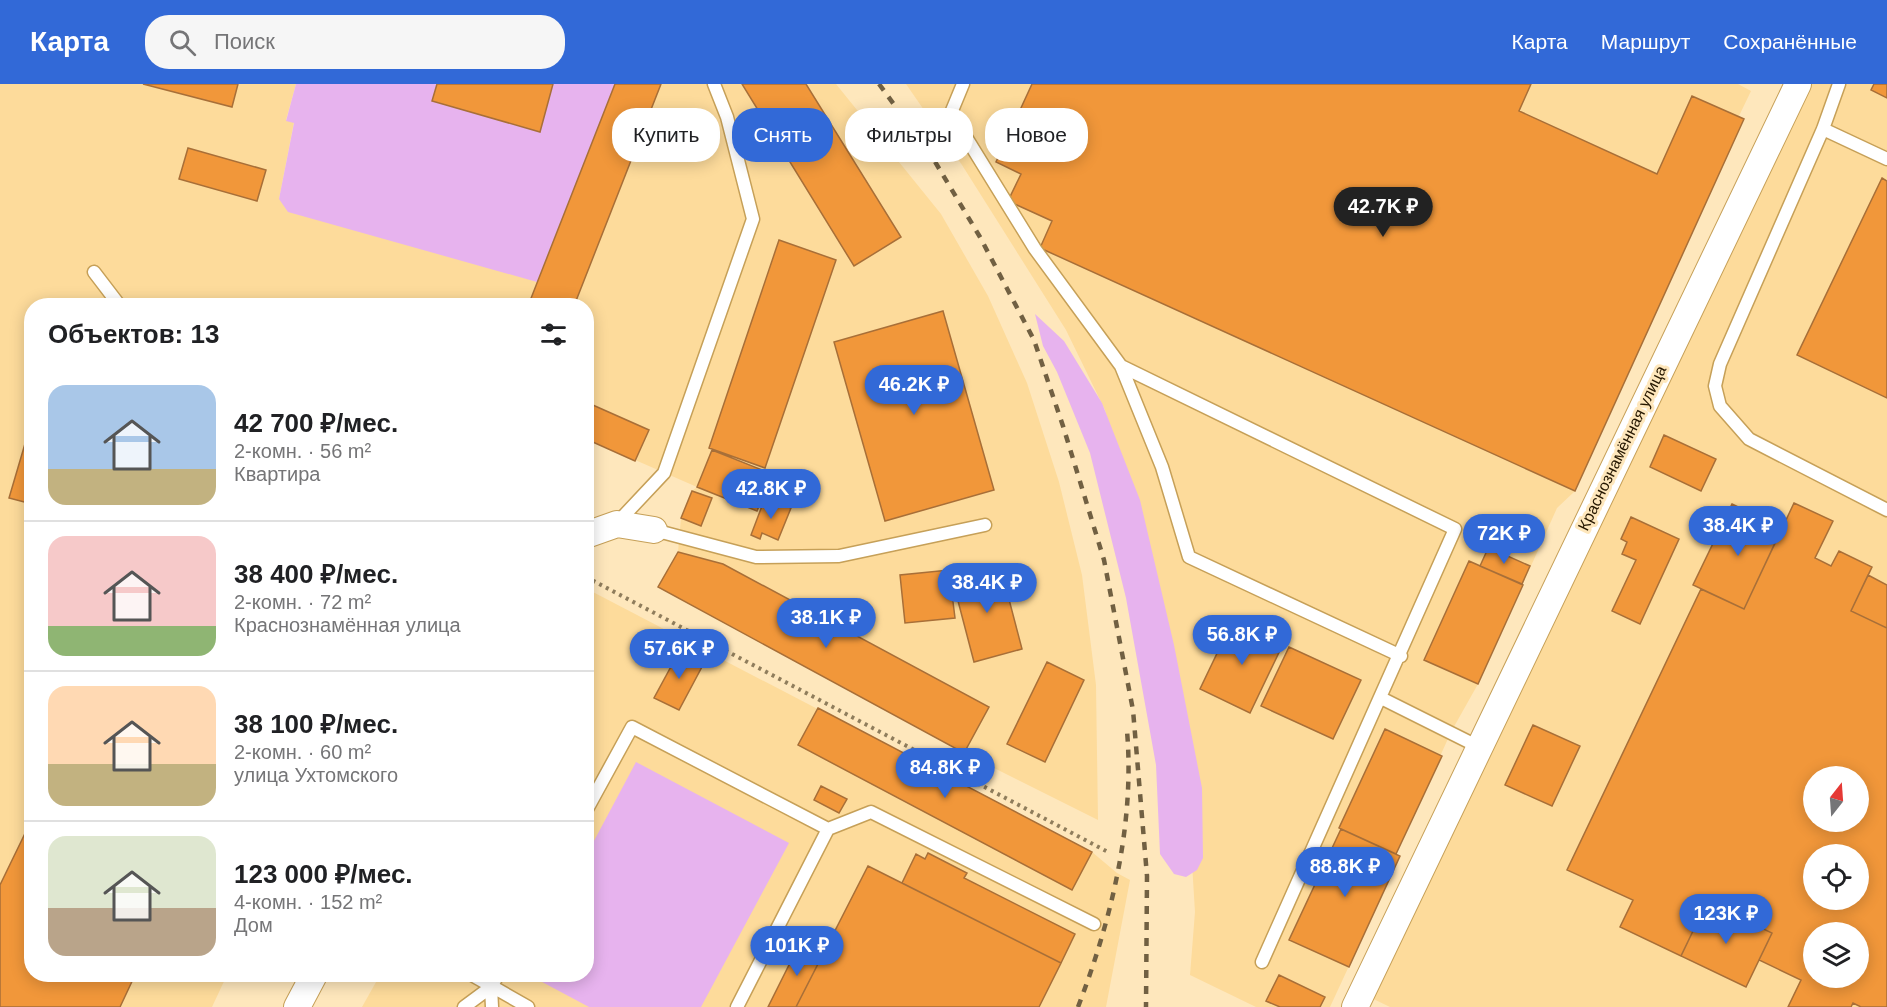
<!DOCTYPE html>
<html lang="ru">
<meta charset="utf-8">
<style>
:root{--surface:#fff;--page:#f6f6f6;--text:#202124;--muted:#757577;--line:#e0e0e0;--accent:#3269d7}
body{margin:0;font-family:Helvetica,sans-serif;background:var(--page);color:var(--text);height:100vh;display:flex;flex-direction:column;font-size:22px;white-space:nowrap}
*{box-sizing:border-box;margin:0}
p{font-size:20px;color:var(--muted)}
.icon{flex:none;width:33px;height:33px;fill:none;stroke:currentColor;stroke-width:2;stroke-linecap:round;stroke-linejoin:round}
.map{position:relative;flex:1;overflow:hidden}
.sheet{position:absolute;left:24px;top:214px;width:570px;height:684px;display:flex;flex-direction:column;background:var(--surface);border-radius:24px;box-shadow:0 3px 15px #0003}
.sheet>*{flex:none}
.guide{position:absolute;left:612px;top:24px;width:570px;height:54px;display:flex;gap:12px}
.needle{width:39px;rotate:17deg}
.controls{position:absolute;left:1803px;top:682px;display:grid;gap:12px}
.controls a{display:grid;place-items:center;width:66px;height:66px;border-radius:50%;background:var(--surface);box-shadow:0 3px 15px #0003;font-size:30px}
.price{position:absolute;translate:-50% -51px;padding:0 14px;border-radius:21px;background:var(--accent);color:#fff;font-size:20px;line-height:39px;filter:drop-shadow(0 2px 3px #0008)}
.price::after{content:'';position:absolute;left:50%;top:36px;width:18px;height:14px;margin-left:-9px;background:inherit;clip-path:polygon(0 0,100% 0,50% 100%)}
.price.current{background:#222;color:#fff}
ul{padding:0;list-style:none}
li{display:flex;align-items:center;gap:18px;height:150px;padding:0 24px}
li+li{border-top:2px solid var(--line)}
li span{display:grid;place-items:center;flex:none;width:168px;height:120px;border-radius:18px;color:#555}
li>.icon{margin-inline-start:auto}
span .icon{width:72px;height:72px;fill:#fffc;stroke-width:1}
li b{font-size:26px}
h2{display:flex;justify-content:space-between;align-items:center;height:72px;padding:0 24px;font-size:26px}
.pill{padding:0 21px;border-radius:24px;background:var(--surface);box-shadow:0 3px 15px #0003;font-size:21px;line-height:54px}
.pill.current{background:var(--accent);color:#fff}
header{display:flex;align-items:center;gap:36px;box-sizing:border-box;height:84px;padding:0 30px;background:var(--accent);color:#fff}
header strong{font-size:28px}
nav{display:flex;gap:33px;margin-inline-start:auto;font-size:21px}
.search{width:420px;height:54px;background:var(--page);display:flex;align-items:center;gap:15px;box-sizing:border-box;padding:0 21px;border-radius:24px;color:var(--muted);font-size:22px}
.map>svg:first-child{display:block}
</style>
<header>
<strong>Карта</strong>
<div class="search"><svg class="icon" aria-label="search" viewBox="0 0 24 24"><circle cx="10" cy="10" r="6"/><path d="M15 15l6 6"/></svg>Поиск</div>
<nav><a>Карта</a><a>Маршрут</a><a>Сохранённые</a></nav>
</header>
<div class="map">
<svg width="1887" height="923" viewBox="0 0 1887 923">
<rect width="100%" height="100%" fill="#fee7bc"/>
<path fill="#fddb9b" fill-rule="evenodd" d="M0 0H296L286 36 294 38 279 115 537 198 615 0H836L941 130 988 212 1027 299 1059 398 1082 491 1096 601 1098 736 964 669 658 503 678 468 681 434 692 407 697 403 587 355 586 222H32V891H227L212 923H0Z
M906 0H1738L1751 7 1739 32 1744 35 1575 407 1557 424 1478 600 1451 648 1396 770 1400 772 1330 923H1256L1190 891 1195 828 1181 600 1105 326 1066 246 962 81Z
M1799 0H1887V923H1390L1361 909ZM1814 693H1858V738H1814ZM1814 771H1858V816H1814ZM1814 849H1858V894H1814Z
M591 507 1092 768 1117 789 1130 796 1106 923H362L380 891H586V515Z"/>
<path fill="#e7b3ee" d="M296 0H615L537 198 288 128 279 115 294 39 286 37Z
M1035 230 1064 257 1102 319 1140 416 1174 561 1202 704 1203 774 1197 786 1186 793 1174 790 1160 770 1156 681 1126 514 1090 369 1057 288 1043 262Z
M636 678 789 759 701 923H589L529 891H586L587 770Z"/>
<path fill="#f1973a" stroke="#a86f38" stroke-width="1.5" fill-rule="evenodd" d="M143 0H238L232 23Z
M437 0H553L540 48 432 17Z
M615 0H661L574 222H528Z
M742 0H806L901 153 854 182Z
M1032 0H1531L1519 27 1657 90 1692 12 1744 35 1575 407 1040 164 1052 137 1008 117 1021 90 996 78Z
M1874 0H1887V14L1871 6Z
M188 64 266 86 257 117 179 95Z
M1882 94 1887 97V314L1797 271Z
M779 156 836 176 765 384 709 364Z
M943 227 994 406 885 437 834 258Z
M586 318 649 346 635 377 586 355Z
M32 336V420L9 414Z
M1664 351 1716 375 1701 407 1650 383Z
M712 366 772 390 757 427 697 403Z
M692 407 712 414 701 442 681 434Z
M765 414 791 424 778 456 762 449 760 455 751 451Z
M1794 419 1833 437 1815 474 1831 482 1839 467 1872 483 1851 527 1887 544V923H1861L1853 919 1851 923H1788L1801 896 1759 876 1772 849 1707 818 1681 872 1620 843 1633 816 1567 786 1701 505 1744 525ZM1814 693H1858V738H1814ZM1814 771H1858V816H1814ZM1814 849H1858V894H1814Z
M1732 420 1782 444 1744 525 1693 501Z
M1631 433 1679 455 1640 540 1612 527 1636 476 1622 470 1627 458 1621 455Z
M1490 460 1505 467 1503 470 1530 482 1522 500 1480 482Z
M678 468 723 480 989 623 964 669 658 503Z
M1469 477 1523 501 1478 600 1424 576Z
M1000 481 1022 565 974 578 952 494Z
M949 486 955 534 905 539 900 491Z
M1868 491 1887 501V544L1851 527Z
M1233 536 1283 560 1250 629 1200 605Z
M1289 563 1361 596 1333 655 1261 622Z
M680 566 704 579 679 626 654 614Z
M1047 578 1084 596 1045 678 1007 660Z
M818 624 1092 768 1072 806 798 661Z
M1533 641 1580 662 1552 722 1505 701Z
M1385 645 1442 672 1396 770 1339 744Z
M821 702 847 715 839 729 814 716Z
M32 735V891H135L120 923H0V801Z
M1341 745 1400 772 1349 883 1289 856Z
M928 769 967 789 964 794 1075 850 1061 879 902 799 916 770 925 775Z
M868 782 1061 879 1039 923H796Z
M1707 818 1772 849 1746 903 1681 872Z
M801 857 824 868 796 923H768Z
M1279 891 1325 913 1320 923H1280L1266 917Z"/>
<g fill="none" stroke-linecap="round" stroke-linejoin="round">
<defs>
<path id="lane" d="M963 0 951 29 1035 165 1121 282 1455 445 1262 878
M1839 0 1823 45 1720 280 1715 302 1720 322 1749 355 1887 426
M1823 45 1887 75
M94 188 120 222
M1121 282 1162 383 1189 473 1401 572
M617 439 664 389 753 135 727 33 714 0
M654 446 756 473 839 472 985 441
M1381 614 1479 663
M586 727 632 643 828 745
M472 891 528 923
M464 923 491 903
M492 923 491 903 498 891
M737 923 828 745 871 728 1094 840"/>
<path id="street" d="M586 451 617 440 654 446
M297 923 314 891
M1355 923 1798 0"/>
</defs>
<use href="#lane" stroke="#c6a058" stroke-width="15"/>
<use href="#street" stroke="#c6a058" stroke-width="28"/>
<path stroke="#8f7d5c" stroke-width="4" stroke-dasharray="3 4.5" stroke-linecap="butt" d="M586 493 1108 768"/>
<use href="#lane" stroke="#fff" stroke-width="12"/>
<use href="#street" stroke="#fff" stroke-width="26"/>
<path stroke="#716042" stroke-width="4.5" stroke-dasharray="8 8" stroke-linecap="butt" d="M879 0 931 71 980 153 1034 256 1063 342 1104 476 1133 626 1147 792 1146 923
M1078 923C1111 837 1135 740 1127 647"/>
</g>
<g text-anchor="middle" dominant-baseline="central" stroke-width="6" stroke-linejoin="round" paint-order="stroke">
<g font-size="16" fill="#251700" stroke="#fee7bc">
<text transform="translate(1622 364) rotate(-64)">Краснознамённая улица</text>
</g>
</g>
</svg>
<div class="controls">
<a><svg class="needle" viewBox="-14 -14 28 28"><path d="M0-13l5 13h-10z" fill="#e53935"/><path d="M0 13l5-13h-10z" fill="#757577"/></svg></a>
<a><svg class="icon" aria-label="locate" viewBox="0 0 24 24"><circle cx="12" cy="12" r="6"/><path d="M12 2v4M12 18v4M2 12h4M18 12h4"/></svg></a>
<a><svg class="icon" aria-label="layers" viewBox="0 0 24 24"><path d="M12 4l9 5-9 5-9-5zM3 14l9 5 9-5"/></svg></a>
</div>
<b class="price current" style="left:1383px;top:154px">42.7K ₽</b>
<b class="price" style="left:914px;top:332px">46.2K ₽</b>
<b class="price" style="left:771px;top:436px">42.8K ₽</b>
<b class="price" style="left:1738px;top:473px">38.4K ₽</b>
<b class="price" style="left:1504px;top:481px">72K ₽</b>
<b class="price" style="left:987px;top:530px">38.4K ₽</b>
<b class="price" style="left:826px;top:565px">38.1K ₽</b>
<b class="price" style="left:1242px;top:582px">56.8K ₽</b>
<b class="price" style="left:679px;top:596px">57.6K ₽</b>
<b class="price" style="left:945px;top:715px">84.8K ₽</b>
<b class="price" style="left:1345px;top:814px">88.8K ₽</b>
<b class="price" style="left:1726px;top:861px">123K ₽</b>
<b class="price" style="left:797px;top:893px">101K ₽</b>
<div class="guide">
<a class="pill">Купить</a>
<a class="pill current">Снять</a>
<a class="pill">Фильтры</a>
<a class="pill">Новое</a>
</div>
<section class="sheet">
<h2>Объектов: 13<svg class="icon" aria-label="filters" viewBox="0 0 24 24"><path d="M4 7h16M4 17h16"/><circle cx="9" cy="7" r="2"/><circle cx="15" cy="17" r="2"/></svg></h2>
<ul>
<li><span style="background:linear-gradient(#a9c7e8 70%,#c2b280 0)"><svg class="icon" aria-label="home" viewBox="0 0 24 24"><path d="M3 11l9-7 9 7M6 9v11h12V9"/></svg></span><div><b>42 700 ₽/мес.</b><p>2-комн. · 56 m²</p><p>Квартира</p></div></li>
<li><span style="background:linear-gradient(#f6c9c9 75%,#8fb573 0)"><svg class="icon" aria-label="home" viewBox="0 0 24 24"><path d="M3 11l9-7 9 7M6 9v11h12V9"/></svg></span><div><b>38 400 ₽/мес.</b><p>2-комн. · 72 m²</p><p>Краснознамённая улица</p></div></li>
<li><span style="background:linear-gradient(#ffd9b3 65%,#c2b280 0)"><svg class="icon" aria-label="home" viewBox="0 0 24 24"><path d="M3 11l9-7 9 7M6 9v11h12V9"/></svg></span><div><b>38 100 ₽/мес.</b><p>2-комн. · 60 m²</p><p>улица Ухтомского</p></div></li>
<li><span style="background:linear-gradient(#dfe7d0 60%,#b9a48a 0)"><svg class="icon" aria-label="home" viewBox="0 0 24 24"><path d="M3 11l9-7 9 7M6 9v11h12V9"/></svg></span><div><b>123 000 ₽/мес.</b><p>4-комн. · 152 m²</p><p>Дом</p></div></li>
</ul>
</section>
</div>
